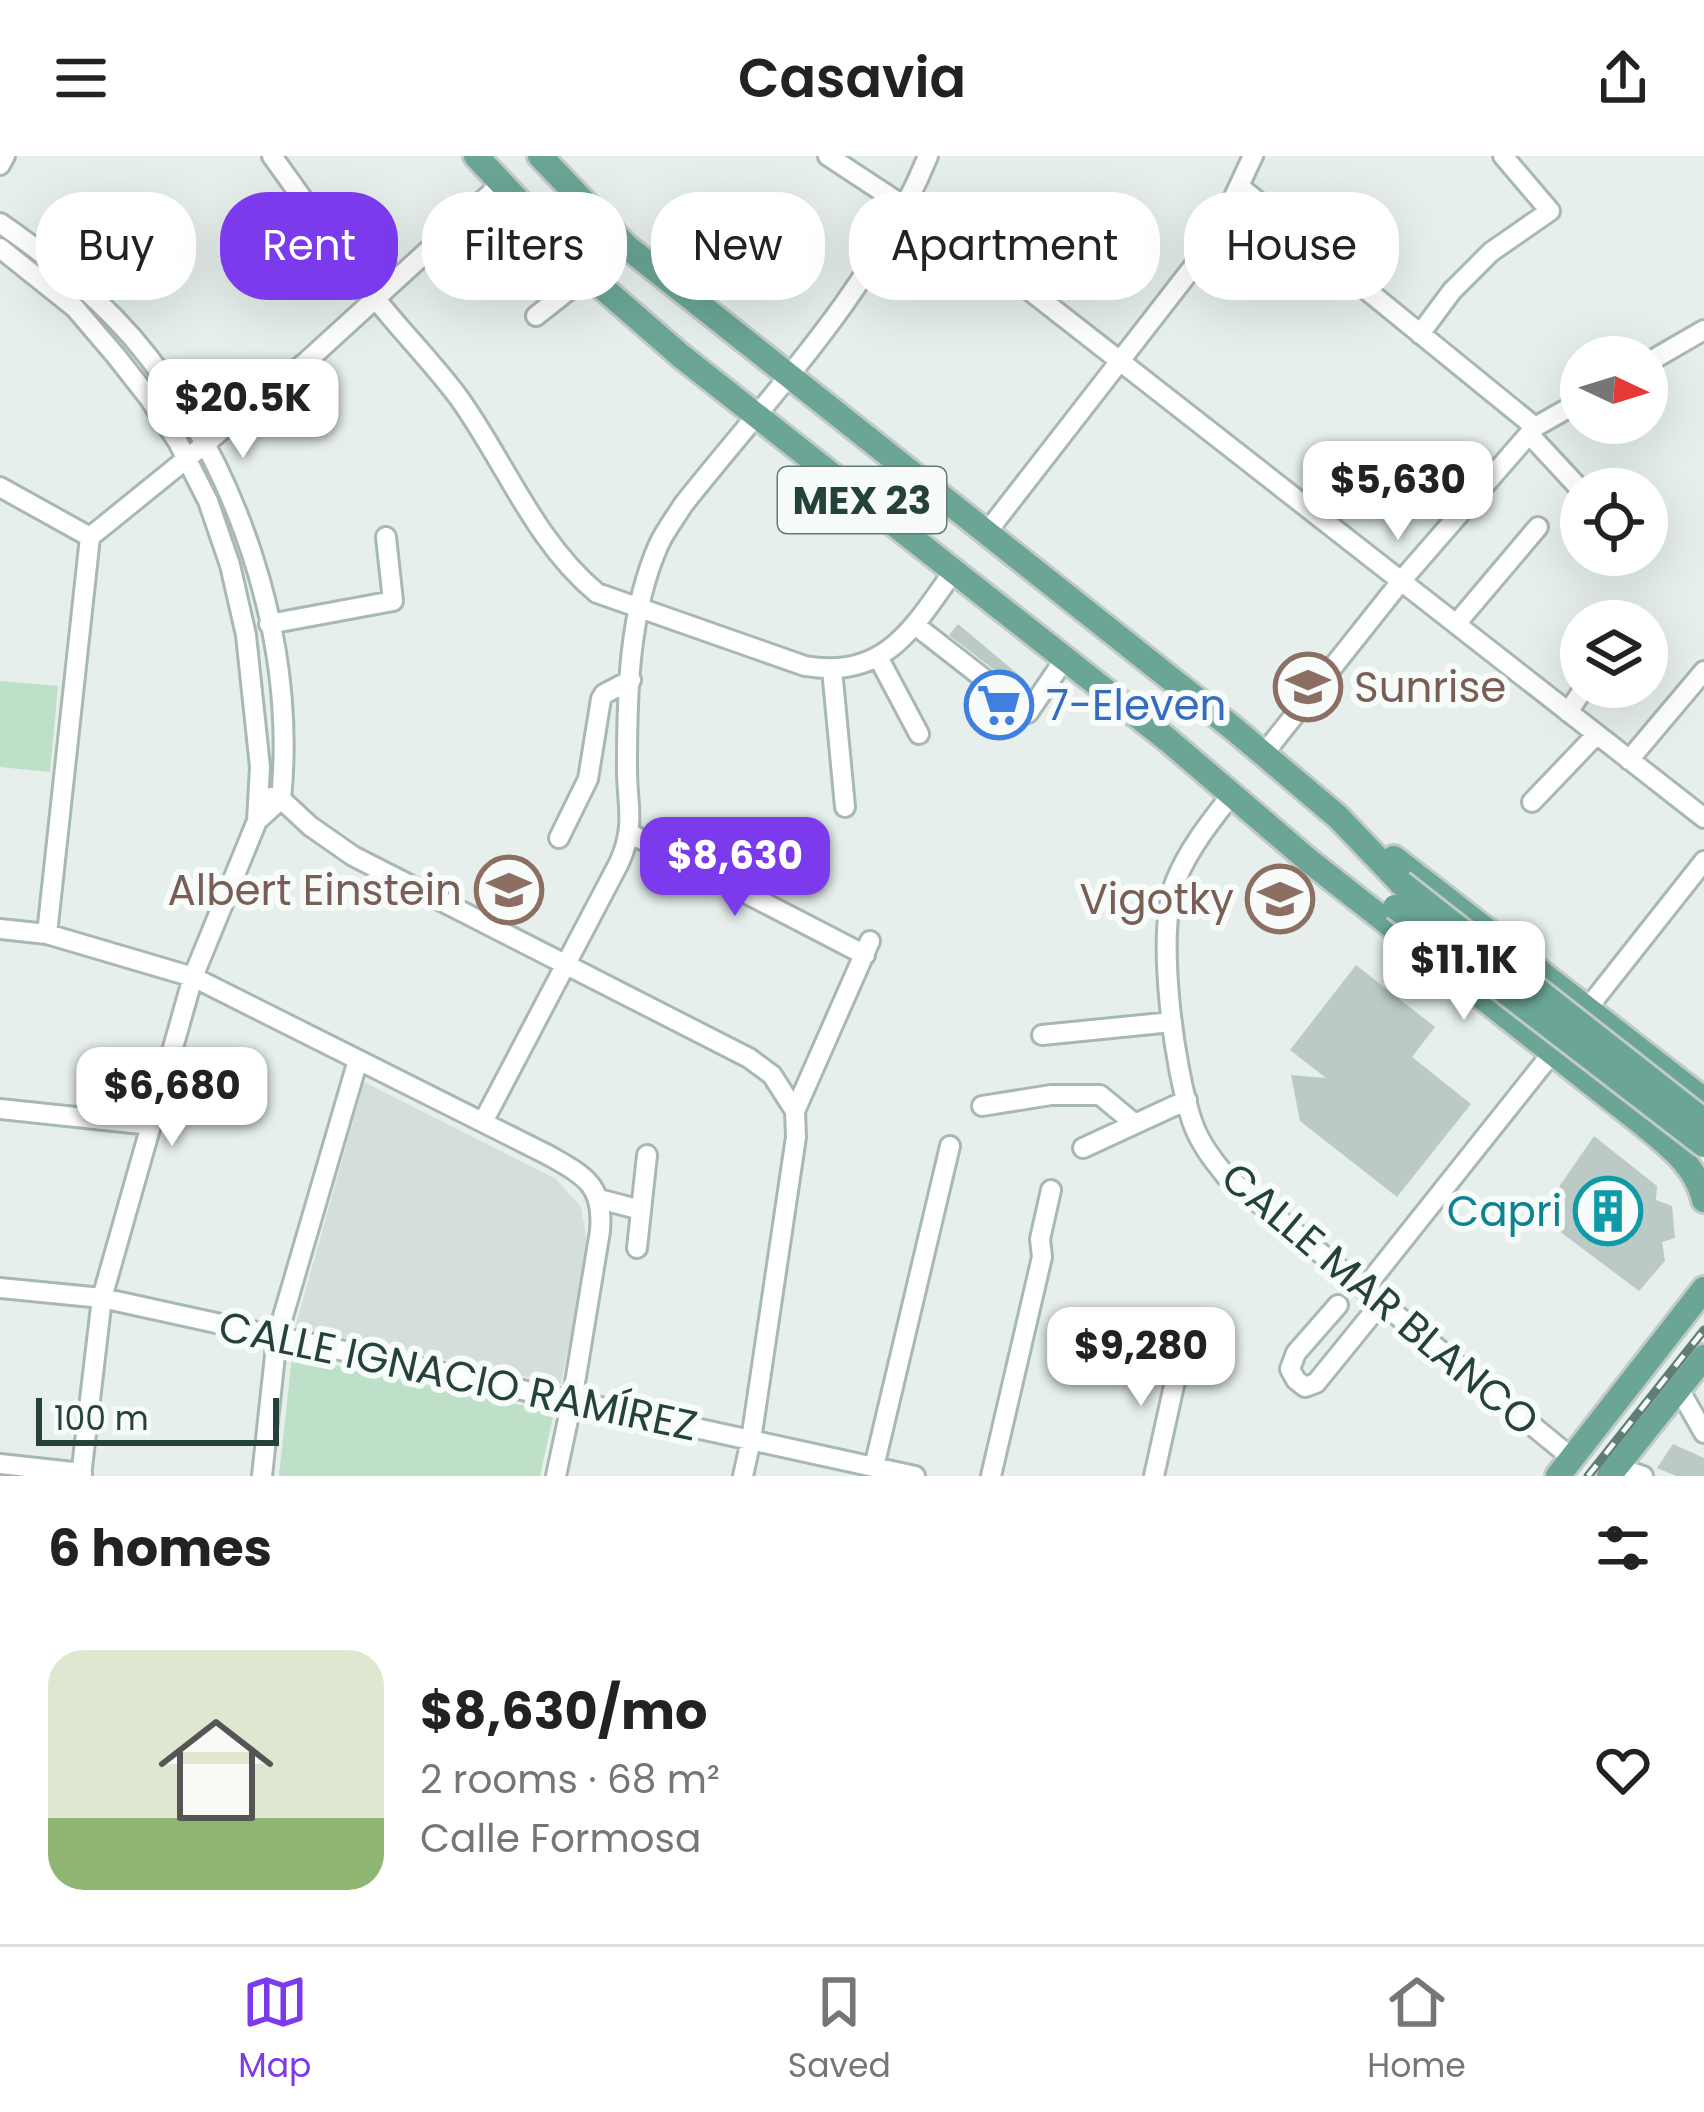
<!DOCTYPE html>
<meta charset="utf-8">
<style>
:root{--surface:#fff;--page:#f6f6f6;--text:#222;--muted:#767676;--line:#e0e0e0;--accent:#7c3aed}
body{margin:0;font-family:Poppins,sans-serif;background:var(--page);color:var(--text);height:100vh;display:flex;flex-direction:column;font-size:45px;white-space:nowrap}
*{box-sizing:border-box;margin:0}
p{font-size:39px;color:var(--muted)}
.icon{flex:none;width:66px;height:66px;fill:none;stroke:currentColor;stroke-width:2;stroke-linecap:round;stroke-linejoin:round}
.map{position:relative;height:1320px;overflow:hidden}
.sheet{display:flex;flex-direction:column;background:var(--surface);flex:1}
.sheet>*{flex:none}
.banner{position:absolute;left:36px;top:36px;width:1632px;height:108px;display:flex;gap:24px}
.needle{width:78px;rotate:94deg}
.controls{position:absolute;left:1560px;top:180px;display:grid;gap:24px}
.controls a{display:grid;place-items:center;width:108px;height:108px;border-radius:50%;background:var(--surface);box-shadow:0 12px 48px #0002;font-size:60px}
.scale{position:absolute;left:36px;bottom:30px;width:243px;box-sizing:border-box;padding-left:12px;border:6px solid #24423a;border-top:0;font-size:33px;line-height:42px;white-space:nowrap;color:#24423a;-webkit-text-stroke:9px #f7fbf9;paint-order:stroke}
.price{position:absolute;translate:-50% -102px;padding:0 27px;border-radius:24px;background:#fff;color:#222;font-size:39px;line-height:78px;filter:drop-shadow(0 3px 6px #0008)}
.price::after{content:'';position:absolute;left:50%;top:72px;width:36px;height:27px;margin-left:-18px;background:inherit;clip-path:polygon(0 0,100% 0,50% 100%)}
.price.selected{background:var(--accent);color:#fff}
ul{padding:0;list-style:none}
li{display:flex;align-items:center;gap:36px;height:300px;padding:0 48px}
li+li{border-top:3px solid var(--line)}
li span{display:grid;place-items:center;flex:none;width:336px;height:240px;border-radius:36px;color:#555}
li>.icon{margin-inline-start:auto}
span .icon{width:144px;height:144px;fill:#fffc;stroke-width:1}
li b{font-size:51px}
h2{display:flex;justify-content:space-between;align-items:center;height:144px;padding:0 48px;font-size:51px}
.chip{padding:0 42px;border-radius:48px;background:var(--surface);box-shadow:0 12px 48px #0002;font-size:42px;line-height:108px}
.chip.selected{background:var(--accent);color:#fff}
header{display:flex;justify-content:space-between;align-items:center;height:156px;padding:0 48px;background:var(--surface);font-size:54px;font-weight:600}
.dock{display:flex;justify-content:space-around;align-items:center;height:168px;border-top:3px solid var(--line);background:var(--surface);font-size:33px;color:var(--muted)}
.dock a{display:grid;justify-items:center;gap:6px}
.dock .selected{color:var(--accent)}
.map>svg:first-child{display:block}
</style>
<header><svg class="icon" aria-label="menu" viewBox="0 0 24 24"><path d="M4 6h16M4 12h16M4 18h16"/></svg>Casavia<svg class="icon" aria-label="share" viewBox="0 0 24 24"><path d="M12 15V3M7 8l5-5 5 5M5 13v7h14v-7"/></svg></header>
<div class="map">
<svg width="1704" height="1320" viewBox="0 0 1704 1320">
<rect width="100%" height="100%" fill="#e6efeb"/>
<path fill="#d4dfda" d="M364 926 556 1023 581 1051 588 1092 561 1228 295 1172Z"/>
<path fill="#bfe0c8" d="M0 525 58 530 50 616 0 611Z
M292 1200 554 1256 540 1320H279Z"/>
<path fill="#bbcac4" d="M958 468 1026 525 1019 533 949 479Z
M1356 809 1435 871 1412 901 1471 948 1397 1041 1300 965 1291 919 1326 922 1290 894Z
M1594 980 1657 1030 1656 1044 1672 1050 1675 1082 1662 1086 1665 1105 1639 1135 1539 1060Z
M1673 1288 1704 1302V1320H1676L1657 1312Z"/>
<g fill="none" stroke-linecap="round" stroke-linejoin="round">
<defs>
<path id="minor" d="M272 0C306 47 340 96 375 142 402 176 433 207 459 242 505 306 535 386 597 437L805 510C885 524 913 472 953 416
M828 0 1015 123 1704 662
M0 9 5 0
M1240 31 1535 271
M0 67C48 100 93 137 132 181 237 304 297 482 281 643L257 665
M0 92 75 152 116 200 149 242 178 286 208 345 230 409 246 479 260 611 257 665 193 821 102 1142 81 1320
M536 160 588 119
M1420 178 1452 135 1491 96 1550 55 1503 0
M1647 207 1704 174
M1529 278 1581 334
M0 331 90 381
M987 376 1200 102 1224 62 1253 0
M269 468 393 445 386 381
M1456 468 1538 371
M915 469 1028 557 1064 504
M878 501 919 578
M832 513 845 651
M1568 556 1585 531
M1270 590 1402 424 1529 278 1535 271 1581 245
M1629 604 1704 515
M1232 638C1211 665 1189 692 1176 724 1155 776 1174 912 1192 965 1199 986 1212 1003 1226 1020L1572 1302
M271 641 281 643 310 670 353 700 749 902 772 919 795 955
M1532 646 1596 579
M631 678 865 799
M559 682 588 623 601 543 604 538 631 524
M0 773 47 778 193 821 548 999C585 1020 604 1029 600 1075L572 1245 556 1320
M47 778 90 381 306 206 501 28
M1587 853 1704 705
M1042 879 1172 866
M982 950 1051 939H1100L1135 968
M0 953 151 969
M483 966 619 707C637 668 626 647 627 607 627 536 629 455 659 388 665 375 675 362 683 349 771 238 874 133 928 0
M1083 992 1187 944
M599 1043 641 1054
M637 1092 647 999
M0 1132 102 1142 915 1320
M1364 1133 1552 897
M1338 1149 1296 1197 1290 1213 1296 1224 1305 1231 1316 1227 1381 1147
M1679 1233 1704 1277
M0 1308 82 1317
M874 1311 950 990
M1616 1311 1643 1320
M262 1320 277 1181 358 904
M743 1320 751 1284 796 981 795 955 870 785
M991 1320 1042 1101 1040 1083 1051 1034
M1154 1320 1181 1198"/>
<path id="major" d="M476 0 588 119 681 200 1168 584 1308 704 1643 968C1669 990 1696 1009 1704 1044
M540 0 627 91 1234 573 1338 661 1401 727
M1394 702 1704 944
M1558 1320 1704 1133
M1609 1320 1704 1201"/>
</defs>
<use href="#minor" stroke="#a8b8b2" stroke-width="24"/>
<use href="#major" stroke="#c2cac8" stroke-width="30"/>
<use href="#minor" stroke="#fff" stroke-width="18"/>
<use href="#major" stroke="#6aa596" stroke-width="24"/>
<defs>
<path id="rail" d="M1588 1320 1704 1174"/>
</defs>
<use href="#rail" stroke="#5f7d75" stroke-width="9"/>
<use href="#rail" stroke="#f7fbf9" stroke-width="4.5" stroke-dasharray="14" stroke-linecap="butt"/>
<defs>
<path id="major-bridge" d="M1401 727 1704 965
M1395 751 1704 989"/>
</defs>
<use href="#major-bridge" stroke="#c2cac8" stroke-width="30" stroke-linecap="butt"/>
<use href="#major-bridge" stroke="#6aa596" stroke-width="24"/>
</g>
<defs>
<symbol id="school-ring" viewBox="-11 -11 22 22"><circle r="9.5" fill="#f7fbf9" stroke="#8d6e63" stroke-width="1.5"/><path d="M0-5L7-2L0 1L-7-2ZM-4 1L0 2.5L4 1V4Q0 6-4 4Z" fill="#8d6e63"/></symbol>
<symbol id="supermarket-ring" viewBox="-11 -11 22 22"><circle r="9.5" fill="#f7fbf9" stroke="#3f7fe0" stroke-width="1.5"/><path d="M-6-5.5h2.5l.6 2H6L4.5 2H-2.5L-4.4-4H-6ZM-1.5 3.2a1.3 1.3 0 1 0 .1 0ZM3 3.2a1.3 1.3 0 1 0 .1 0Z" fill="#3f7fe0"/></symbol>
<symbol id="building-ring" viewBox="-11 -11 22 22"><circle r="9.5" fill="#f7fbf9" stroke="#0f9aa8" stroke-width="1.5"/><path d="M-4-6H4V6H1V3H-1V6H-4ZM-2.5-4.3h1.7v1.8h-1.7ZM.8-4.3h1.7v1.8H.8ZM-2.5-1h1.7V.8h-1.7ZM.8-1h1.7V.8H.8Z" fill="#0f9aa8"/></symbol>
</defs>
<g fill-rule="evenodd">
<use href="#school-ring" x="1270" y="493" width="76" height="76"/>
<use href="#supermarket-ring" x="961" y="511" width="76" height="76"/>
<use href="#school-ring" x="471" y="696" width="76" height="76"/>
<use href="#school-ring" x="1242" y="705" width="76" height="76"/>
<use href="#building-ring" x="1570" y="1017" width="76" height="76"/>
</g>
<g text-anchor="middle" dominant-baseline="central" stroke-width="12" stroke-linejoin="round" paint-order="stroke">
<rect fill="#f7fbf9" stroke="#637a73" stroke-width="3" x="778" y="311" width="168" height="66" rx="9"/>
<g font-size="39" font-weight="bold" fill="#24423a">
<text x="862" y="344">MEX 23</text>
</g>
<g font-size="42" fill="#785e54" stroke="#f7fbf9" text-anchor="end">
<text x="1354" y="531" text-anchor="start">Sunrise</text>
<text x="462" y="734">Albert Einstein</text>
<text x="1234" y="743">Vigotky</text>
</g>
<g font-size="42" fill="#366cbe" stroke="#f7fbf9" text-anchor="start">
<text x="1046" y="549">7-Eleven</text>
</g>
<g font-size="42" fill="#0d838f" stroke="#f7fbf9" text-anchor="end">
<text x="1562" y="1055">Capri</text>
</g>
<g font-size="42" fill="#24423a" stroke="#f7fbf9">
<text transform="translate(1380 1143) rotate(40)">CALLE MAR BLANCO</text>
<text transform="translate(458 1220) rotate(12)">CALLE IGNACIO RAMÍREZ</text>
</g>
</g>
</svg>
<div class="controls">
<a><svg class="needle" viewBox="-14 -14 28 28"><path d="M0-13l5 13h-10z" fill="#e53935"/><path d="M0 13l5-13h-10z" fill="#767676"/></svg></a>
<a><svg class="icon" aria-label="locate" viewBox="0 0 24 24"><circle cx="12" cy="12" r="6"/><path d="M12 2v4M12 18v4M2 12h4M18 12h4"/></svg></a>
<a><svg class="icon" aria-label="layers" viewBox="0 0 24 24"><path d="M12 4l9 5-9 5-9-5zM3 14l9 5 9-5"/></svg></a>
</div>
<div class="scale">100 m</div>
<b class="price" style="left:243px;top:305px">$20.5K</b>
<b class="price" style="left:1398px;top:387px">$5,630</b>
<b class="price selected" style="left:735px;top:763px">$8,630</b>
<b class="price" style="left:1464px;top:867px">$11.1K</b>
<b class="price" style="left:172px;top:993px">$6,680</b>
<b class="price" style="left:1141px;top:1253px">$9,280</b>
<div class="banner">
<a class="chip">Buy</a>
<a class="chip selected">Rent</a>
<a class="chip">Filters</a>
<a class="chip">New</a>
<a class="chip">Apartment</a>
<a class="chip">House</a>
</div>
</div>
<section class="sheet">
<h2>6 homes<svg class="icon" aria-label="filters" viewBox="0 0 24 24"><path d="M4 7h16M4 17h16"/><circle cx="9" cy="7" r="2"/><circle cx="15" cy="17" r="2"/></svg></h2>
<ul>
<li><span style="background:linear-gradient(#dfe7d0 70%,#8fb573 0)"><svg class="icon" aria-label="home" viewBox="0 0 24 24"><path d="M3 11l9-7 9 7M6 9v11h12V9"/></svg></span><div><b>$8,630/mo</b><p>2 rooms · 68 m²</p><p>Calle Formosa</p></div><svg class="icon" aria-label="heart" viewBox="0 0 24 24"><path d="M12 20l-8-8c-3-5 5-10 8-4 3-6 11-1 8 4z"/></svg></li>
</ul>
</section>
<nav class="dock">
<a class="selected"><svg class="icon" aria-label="map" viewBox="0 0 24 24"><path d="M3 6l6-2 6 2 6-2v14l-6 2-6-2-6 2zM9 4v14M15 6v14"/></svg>Map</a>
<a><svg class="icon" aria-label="saved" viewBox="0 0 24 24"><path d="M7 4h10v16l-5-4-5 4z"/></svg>Saved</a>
<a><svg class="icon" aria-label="home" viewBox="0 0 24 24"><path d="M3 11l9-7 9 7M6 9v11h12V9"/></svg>Home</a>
</nav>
